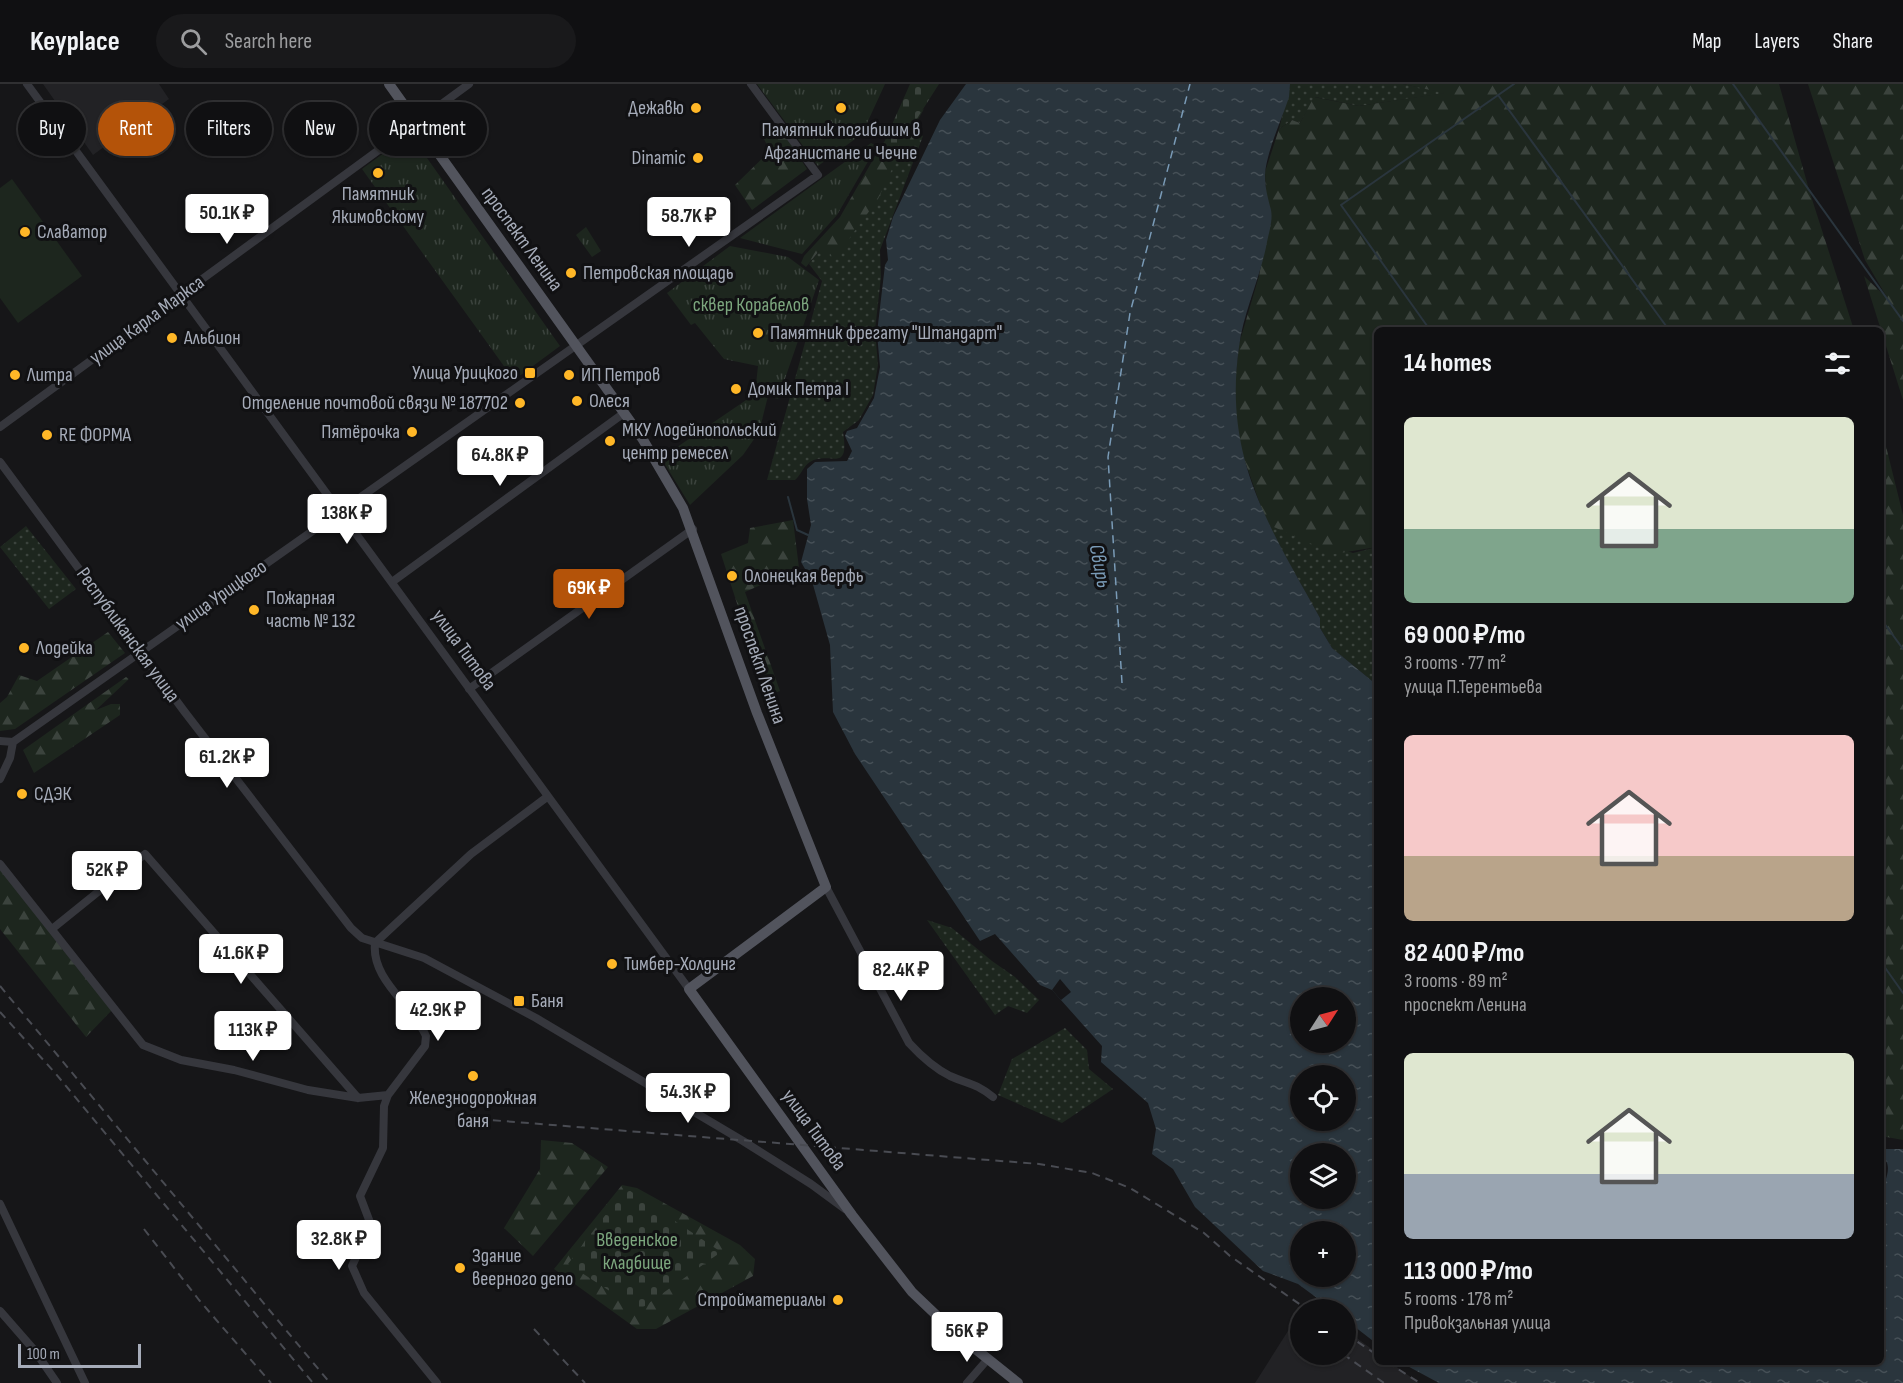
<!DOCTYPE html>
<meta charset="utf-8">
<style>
:root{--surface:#101012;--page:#19191b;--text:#f1f3f6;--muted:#9c9d9f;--line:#303032;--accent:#b45309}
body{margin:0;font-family:"Sofia Sans Condensed",sans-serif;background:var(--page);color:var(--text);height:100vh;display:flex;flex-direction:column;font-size:22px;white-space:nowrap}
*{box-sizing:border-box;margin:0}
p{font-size:20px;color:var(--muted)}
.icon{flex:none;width:33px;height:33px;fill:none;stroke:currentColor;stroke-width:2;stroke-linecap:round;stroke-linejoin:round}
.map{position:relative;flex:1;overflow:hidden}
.sheet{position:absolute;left:1374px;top:243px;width:510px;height:1038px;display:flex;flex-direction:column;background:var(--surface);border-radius:9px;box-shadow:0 2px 4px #0004,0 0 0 2px var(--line)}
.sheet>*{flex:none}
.guide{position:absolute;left:18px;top:18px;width:570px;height:54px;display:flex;gap:12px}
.needle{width:39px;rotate:54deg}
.fabs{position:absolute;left:1290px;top:903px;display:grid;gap:12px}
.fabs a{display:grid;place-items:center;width:66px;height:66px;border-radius:50%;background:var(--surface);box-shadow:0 2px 4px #0004,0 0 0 2px var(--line);font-size:30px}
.scale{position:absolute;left:18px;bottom:15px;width:123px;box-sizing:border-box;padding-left:6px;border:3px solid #a6acb9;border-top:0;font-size:16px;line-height:21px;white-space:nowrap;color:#a6acb9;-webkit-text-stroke:4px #111113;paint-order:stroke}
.price{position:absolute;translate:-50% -51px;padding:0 14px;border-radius:6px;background:#fff;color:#222;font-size:20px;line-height:39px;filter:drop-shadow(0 2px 3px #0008)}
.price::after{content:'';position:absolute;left:50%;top:36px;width:18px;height:14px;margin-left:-9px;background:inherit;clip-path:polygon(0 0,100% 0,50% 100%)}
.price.selected{background:var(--accent);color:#fff}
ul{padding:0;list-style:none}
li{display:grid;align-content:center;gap:12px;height:318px;padding:0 30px}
li span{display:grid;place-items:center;height:186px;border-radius:9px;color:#555}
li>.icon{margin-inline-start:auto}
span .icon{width:108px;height:108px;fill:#fffc;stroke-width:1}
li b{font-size:26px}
h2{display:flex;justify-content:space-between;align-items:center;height:72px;padding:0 30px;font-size:26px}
.tag{padding:0 21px;border-radius:27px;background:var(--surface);box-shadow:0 2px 4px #0004,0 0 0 2px var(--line);font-size:21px;line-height:54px}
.tag.selected{background:var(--accent);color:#fff}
header{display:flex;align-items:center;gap:36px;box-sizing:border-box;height:84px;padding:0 30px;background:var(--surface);border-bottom:2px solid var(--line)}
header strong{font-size:28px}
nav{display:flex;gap:33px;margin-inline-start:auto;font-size:21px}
.search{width:420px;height:54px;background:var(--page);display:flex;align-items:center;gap:15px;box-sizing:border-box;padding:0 21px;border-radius:33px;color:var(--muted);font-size:22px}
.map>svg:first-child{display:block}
</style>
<header>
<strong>Keyplace</strong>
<div class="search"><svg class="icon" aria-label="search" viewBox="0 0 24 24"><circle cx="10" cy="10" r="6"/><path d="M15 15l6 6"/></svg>Search here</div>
<nav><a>Map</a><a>Layers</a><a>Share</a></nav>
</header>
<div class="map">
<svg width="1903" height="1299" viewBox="0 0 1903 1299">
<defs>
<pattern id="grass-dots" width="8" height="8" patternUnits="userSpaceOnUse" patternTransform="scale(1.5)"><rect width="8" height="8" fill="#1d261e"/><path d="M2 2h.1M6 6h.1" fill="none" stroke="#3b433d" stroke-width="1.8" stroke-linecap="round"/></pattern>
<pattern id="forest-firs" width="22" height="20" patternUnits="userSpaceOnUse" patternTransform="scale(1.5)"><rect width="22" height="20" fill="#1d261e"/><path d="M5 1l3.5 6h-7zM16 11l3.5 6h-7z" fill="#3b433d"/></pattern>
<pattern id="cemetery-stones" width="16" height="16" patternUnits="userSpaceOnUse" patternTransform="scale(1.5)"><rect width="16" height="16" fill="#1d261e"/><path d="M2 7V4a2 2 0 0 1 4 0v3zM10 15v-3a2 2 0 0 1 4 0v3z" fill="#3b433d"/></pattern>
<pattern id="park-tufts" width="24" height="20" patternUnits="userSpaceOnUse" patternTransform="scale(1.5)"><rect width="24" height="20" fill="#1d261e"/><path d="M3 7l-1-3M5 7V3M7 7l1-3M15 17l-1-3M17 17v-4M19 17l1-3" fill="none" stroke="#3b433d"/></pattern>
<pattern id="water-ripples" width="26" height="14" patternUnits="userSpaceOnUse" patternTransform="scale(1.5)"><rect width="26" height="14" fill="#2a353d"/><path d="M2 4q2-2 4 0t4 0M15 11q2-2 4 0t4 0" fill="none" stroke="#465057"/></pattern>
</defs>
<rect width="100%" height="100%" fill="#161618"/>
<path fill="#222225" d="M43 0H159L169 15 93 71Z
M1300 1228V1270H1346V1246L1377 1269V1278H1390L1419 1299H1255Z"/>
<path fill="url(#grass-dots)" d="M1290 0H1403L1447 9 1359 22 1315 13 1300 39 1292 36 1279 45Z
M913 47 923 52 880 166 881 193 875 246 878 281 873 311 859 336 843 348C850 391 829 366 810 378 804 381 801 391 795 396H767L822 197 809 180Z
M1267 440 1353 469 1377 463V601L1332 564 1320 544V534Z
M26 442 76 505 49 525 0 463Z
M927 836 952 844 992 877 1015 893 1039 916 1027 929 1008 922 995 931Z
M1065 944 1087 966 1089 985 1113 1005 1062 1039 998 1011 1012 975Z"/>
<path fill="url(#forest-firs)" d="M1403 0H1779L1810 109 1854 246H1377V463L1334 470 1267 440 1242 369 1236 337 1235 298 1239 260 1259 192 1271 127 1266 116 1265 88 1279 45 1292 36 1300 39 1314 13 1359 22 1444 9Z
M1808 0H1903V316L1864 192 1888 215 1865 176Z
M924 25 916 39 914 55 894 81 878 115 846 159 843 168 832 173 829 167H819L806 183 801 179 804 172 840 133 882 60 910 35Z
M780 44 807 85 752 126 735 101 770 67 764 55Z
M1881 342 1903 431V1056L1881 1052Z
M793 436 799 484 745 508 780 607 767 612 721 470 748 459 750 444Z
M108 548 125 569 15 645 0 647V619L7 613 19 591 37 597Z
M126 593 129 595 96 626 111 620H120V631L34 689 23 666Z
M0 780 114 924 86 953 0 845Z
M541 1056 572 1059 608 1083 533 1172 504 1144 540 1085Z
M622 1101 637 1104 740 1161 755 1175 753 1192 656 1245H637L554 1185Z"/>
<path fill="url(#cemetery-stones)" d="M910 0H939L904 55 890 63 883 61Z
M626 1104 721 1168 639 1226 568 1180Z"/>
<path fill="url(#park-tufts)" d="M757 0H885L862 50 818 82Z
M410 50 560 262 514 296 362 85Z
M871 59 877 62 837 131 802 170 740 154Z
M586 143 601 167 592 173 576 151Z
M730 162 788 173 819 196 778 315 768 312 759 348 743 371 690 421 661 374 755 310 758 282 724 275 695 239 691 241 667 209Z"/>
<path fill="#1d261e" d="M12 95 82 192 18 239 0 214V104Z"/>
<path fill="url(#water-ripples)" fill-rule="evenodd" d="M966 0H1290L1289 13C1282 35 1266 69 1265 91 1265 105 1268 114 1271 126 1273 136 1269 148 1267 158 1261 192 1243 229 1239 263 1223 375 1269 441 1320 534V544L1332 564 1377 601V1260L1346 1236V1226L1332 1225 1298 1200 1263 1187 1195 1123 1173 1085 1152 1070 1156 1045 1148 1019 1101 978 1102 962 1052 906 1040 901 995 850 980 857 855 670 833 628 830 561 812 497 801 478 811 441 807 415V385L815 378 847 377 852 367 845 352 847 347 857 344 874 314 880 283 877 249 885 181 888 176 886 156 893 133 940 36ZM1300 914H1346V958H1300ZM1300 992H1346V1036H1300ZM1300 1070H1346V1114H1300ZM1300 1148H1346V1192H1300Z
M1881 1065H1903V1299H1439L1400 1278H1881V1099L1885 1098C1889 1086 1890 1079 1881 1070Z"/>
<path fill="#161618" d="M1060 895 1071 908 1061 916 1052 906Z"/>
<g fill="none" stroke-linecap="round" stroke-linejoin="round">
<path stroke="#2a353d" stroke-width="2" d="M1733 0 1903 237
M1498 11 1669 246
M1430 246 1341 121 1514 0
M788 413 797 446 808 451
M1881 535 1903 565
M1881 878 1903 909"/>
<path stroke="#7a9bb7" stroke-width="1.5" stroke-dasharray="8 6" stroke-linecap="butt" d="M1122 599 1108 373 1130 229 1190 0"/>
<path stroke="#36373d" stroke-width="8" d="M27 0 689 905
M0 343 469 0
M0 378 184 627 351 844 362 854 424 874 536 934 743 1057 811 1100 845 1125
M392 498 624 329
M469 605 693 445
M0 657 13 658
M13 658 818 91 751 0
M0 695 10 674 13 658
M0 780 143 961 181 976 234 986 308 1006 358 1014 388 1011 425 962 426 952C412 920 371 896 375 859L471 770 547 713
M826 803 909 959C921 972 934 984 950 992 968 1000 976 999 993 1013
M52 845 145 770 358 1014
M388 1011 384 1022 383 1064 360 1112 371 1141 352 1182 364 1209 437 1299
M0 1120 85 1299
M0 1227 35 1267 57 1299
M967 1299 987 1276"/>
<path stroke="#52545d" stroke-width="10" d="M389 0 642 354 683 424 757 629 826 803 689 905 852 1131 912 1208 953 1247 1018 1299"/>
<path stroke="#494b52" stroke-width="2" stroke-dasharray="8 6" stroke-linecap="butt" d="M0 902 330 1299
M0 928 56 990 313 1299
M465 1034 1039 1080 1092 1089 1130 1104 1204 1149 1230 1172 1308 1226
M144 1145 199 1216 271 1299
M534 1245 585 1299
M1346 1250 1377 1271
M1343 1270 1384 1299
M1387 1278 1420 1299"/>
</g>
<g fill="#ffb727" stroke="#111113" stroke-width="2">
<circle cx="696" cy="24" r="6"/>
<circle cx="841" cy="24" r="6"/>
<circle cx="698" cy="74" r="6"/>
<circle cx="378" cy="89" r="6"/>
<circle cx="25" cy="148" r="6"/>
<circle cx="571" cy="189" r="6"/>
<circle cx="758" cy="249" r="6"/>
<circle cx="172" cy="254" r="6"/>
<rect x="524" y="283" width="12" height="12" rx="3"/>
<circle cx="15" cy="291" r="6"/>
<circle cx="569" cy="291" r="6"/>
<circle cx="736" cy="305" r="6"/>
<circle cx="577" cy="317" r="6"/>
<circle cx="520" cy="319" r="6"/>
<circle cx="412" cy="348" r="6"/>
<circle cx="47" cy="351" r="6"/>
<circle cx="610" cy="357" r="6"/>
<circle cx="732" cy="492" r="6"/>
<circle cx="254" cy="526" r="6"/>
<circle cx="24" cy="564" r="6"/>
<circle cx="22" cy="710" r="6"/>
<circle cx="612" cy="880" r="6"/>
<rect x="513" y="911" width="12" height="12" rx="3"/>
<circle cx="473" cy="992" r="6"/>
<circle cx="460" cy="1184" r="6"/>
<circle cx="838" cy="1216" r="6"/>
</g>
<g text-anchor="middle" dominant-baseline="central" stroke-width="6" stroke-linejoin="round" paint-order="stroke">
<g font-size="20" fill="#a6acb9" stroke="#111113" text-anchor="start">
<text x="684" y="24" text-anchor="end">Дежавю</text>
<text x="841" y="46" text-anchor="middle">Памятник погибшим в<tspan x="841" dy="23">Афганистане и Чечне</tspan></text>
<text x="686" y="74" text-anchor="end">Dinamic</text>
<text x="378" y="110" text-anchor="middle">Памятник<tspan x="378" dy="23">Якимовскому</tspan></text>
<text x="37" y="148">Славатор</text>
<text x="583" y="189">Петровская площадь</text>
<text x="770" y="249">Памятник фрегату "Штандарт"</text>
<text x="184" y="254">Альбион</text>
<text x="518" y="289" text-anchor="end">Улица Урицкого</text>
<text x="27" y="291">Литра</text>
<text x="581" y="291">ИП Петров</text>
<text x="748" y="305">Домик Петра I</text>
<text x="589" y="317">Олеся</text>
<text x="508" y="319" text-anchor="end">Отделение почтовой связи № 187702</text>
<text x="622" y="346">МКУ Лодейнопольский<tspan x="622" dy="23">центр ремесел</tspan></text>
<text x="400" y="348" text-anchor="end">Пятёрочка</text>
<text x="59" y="351">RE ФОРМА</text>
<text x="744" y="492">Олонецкая верфь</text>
<text x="266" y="514">Пожарная<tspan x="266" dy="23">часть № 132</tspan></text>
<text x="36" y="564">Лодейка</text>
<text x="34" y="710">СДЭК</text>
<text x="624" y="880">Тимбер-Холдинг</text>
<text x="531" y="917">Баня</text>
<text x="473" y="1014" text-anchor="middle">Железнодорожная<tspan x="473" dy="23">баня</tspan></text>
<text x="472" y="1172">Здание<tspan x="472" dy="23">веерного депо</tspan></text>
<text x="826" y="1216" text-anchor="end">Стройматериалы</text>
</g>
<g font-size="20" fill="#a6acb9" stroke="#111113">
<text transform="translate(522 155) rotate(54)">проспект Ленина</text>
<text transform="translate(147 236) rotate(-36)">улица Карла Маркса</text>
<text transform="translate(221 511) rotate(-35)">улица Урицкого</text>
<text transform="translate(128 551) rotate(54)">Республиканская улица</text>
<text transform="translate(464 566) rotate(54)">улица Титова</text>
<text transform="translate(760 581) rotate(71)">проспект Ленина</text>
<text transform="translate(814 1046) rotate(54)">улица Титова</text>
</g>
<g font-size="20" fill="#7ca67e" stroke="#111113">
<text x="751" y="221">сквер Корабелов</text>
<text x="637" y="1156">Введенское<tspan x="637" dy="23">кладбище</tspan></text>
</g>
<g font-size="21" font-style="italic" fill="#7a9bb7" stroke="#111113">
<text transform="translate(1100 482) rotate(79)">Свирь</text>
</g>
</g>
</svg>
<div class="fabs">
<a><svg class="needle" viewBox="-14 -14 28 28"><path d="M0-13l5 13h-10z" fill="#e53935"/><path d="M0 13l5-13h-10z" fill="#9c9d9f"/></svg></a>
<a><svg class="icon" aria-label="locate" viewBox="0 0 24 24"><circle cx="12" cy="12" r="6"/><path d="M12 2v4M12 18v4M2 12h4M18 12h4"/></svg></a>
<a><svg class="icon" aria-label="layers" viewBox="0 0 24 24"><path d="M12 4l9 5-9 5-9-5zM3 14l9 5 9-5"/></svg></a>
<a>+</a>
<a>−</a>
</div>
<div class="scale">100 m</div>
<b class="price" style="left:227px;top:161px">50.1K ₽</b>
<b class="price" style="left:689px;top:164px">58.7K ₽</b>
<b class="price" style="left:500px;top:403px">64.8K ₽</b>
<b class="price" style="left:347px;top:461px">138K ₽</b>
<b class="price selected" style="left:589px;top:536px">69K ₽</b>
<b class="price" style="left:227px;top:705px">61.2K ₽</b>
<b class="price" style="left:107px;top:818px">52K ₽</b>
<b class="price" style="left:241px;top:901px">41.6K ₽</b>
<b class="price" style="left:901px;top:918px">82.4K ₽</b>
<b class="price" style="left:438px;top:958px">42.9K ₽</b>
<b class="price" style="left:253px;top:978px">113K ₽</b>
<b class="price" style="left:688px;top:1040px">54.3K ₽</b>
<b class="price" style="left:339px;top:1187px">32.8K ₽</b>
<b class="price" style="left:967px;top:1279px">56K ₽</b>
<div class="guide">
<a class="tag">Buy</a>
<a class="tag selected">Rent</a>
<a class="tag">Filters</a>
<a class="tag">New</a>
<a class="tag">Apartment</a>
</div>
<section class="sheet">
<h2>14 homes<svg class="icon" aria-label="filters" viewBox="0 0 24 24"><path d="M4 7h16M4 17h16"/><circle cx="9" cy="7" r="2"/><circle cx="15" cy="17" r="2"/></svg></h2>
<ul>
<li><span style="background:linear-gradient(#dfe7d0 60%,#7fa58c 0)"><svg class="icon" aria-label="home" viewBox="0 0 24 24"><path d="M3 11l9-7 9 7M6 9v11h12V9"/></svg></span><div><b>69 000 ₽/mo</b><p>3 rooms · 77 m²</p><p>улица П.Терентьева</p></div></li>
<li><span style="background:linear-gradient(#f6c9c9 65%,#b9a48a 0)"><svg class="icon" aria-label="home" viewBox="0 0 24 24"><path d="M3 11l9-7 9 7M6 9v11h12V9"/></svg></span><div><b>82 400 ₽/mo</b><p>3 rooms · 89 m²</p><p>проспект Ленина</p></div></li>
<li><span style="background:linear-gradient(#dfe7d0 65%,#9aa5b1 0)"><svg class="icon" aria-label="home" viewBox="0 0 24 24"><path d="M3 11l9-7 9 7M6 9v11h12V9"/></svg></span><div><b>113 000 ₽/mo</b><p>5 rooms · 178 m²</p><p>Привокзальная улица</p></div></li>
</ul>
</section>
</div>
